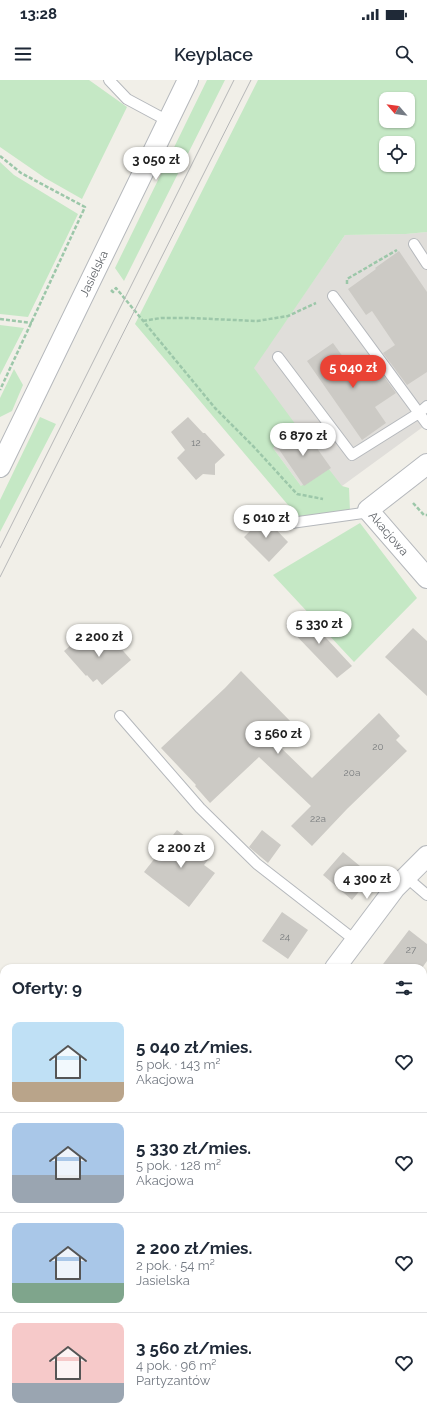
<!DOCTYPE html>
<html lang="pl">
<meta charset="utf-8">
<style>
:root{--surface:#fff;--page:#f6f6f7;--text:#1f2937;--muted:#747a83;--line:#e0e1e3;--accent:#ea4335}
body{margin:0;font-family:Raleway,sans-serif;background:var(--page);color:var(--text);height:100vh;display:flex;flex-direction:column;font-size:15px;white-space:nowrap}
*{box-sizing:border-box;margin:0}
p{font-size:13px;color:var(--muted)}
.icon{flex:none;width:22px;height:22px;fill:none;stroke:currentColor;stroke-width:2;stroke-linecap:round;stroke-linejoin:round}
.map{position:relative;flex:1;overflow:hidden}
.drawer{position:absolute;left:0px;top:884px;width:427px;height:456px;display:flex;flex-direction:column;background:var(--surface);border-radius:12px 12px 0 0;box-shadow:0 1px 3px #0004}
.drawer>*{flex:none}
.needle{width:26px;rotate:298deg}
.buttons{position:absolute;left:379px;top:12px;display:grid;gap:8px}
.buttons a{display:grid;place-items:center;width:36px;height:36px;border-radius:8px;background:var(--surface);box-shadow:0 1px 3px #0004;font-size:20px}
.price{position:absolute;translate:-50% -34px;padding:0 9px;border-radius:14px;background:#fff;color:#222;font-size:13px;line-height:26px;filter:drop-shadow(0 1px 2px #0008)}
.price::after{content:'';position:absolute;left:50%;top:24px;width:12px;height:9px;margin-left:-6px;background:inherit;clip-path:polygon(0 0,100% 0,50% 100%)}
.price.on{background:var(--accent);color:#fff}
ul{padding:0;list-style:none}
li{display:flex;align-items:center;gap:12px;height:100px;padding:0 12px}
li+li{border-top:1px solid var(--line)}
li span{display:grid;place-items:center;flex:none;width:112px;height:80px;border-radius:8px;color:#555}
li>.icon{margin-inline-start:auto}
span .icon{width:48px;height:48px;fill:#fffc;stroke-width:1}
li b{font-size:17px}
h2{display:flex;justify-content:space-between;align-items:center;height:48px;padding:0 12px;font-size:17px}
.status{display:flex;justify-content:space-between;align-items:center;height:28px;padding:0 20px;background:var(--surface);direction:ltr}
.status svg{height:11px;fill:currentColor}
header{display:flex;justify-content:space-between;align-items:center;height:52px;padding:0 12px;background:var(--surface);font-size:18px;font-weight:600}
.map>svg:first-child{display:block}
</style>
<div class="status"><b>13:28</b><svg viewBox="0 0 49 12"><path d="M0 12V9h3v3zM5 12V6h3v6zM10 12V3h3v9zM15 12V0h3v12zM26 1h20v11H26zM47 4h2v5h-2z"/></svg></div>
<header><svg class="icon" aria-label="menu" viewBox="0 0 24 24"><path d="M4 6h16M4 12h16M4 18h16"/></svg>Keyplace<svg class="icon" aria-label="search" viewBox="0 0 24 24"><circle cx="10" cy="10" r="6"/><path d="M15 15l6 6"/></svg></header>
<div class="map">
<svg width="427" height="1340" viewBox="0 0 427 1340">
<rect width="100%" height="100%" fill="#f1efe8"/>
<path fill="#e0deda" d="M427 152V344L342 406H301L273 368 253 288 345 155 406 154Z"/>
<path fill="#c5e8c5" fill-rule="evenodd" d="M0 0H89L127 27 82 119 45 98 0 67Z
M207 0H225L124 201 115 188Z
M258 0H427V152L406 154 345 155 254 288 296 345 273 368 301 406 328 388 342 406 349 408 350 431 299 438 135 244ZM386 19H408V41H386ZM386 63H408V85H386Z
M0 82 14 95 78 134 28 237 0 234Z
M0 245 24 248 0 295Z
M14 289 23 305 12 331 0 337V318Z
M40 337 56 344 0 452V420Z
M360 443 417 518 354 582 273 495Z"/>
<path fill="#cccac5" d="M399 171 427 212V292L407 305 383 273 395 265 372 231 366 235 348 209 376 189 375 188Z
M333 263 354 292 372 280 396 313 375 327 386 343 362 360 307 281Z
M188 337 203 353H205L225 375 215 384V395L203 394 196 400 177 378 185 370 171 352Z
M302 347 331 388 304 406 276 365Z
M264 437 288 462 269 482 244 457Z
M301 531 352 586 337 598 286 545Z
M413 548 427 561V616L385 577Z
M106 551 131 580 102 605 97 599 93 602 87 595 86 596 64 571 78 559 86 568Z
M241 591 295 646 277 664 312 698 379 633 400 656 396 660 407 671 347 729 312 766 291 746 311 726 259 677 210 723 195 706 196 705 161 668 225 608Z
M177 750 211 776 204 785 215 793 189 827 144 792Z
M262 750 281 765 268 783 249 767Z
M343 772 372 796 352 820 323 795Z
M282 832 308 850 288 879 262 861Z
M409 850 427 864V881L422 888H380Z"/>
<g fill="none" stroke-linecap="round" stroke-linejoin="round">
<defs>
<path id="lane" d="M109 0 127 19 168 41
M414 164 427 184
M333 216 427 344
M278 277 352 375 419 333 427 326
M284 444 370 432
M120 636 200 728 257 784 356 861
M406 797 427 815
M288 1340V1336
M415 1340 416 1336"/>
<g id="street">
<path id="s1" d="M427 384 368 430 427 498"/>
<path id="s2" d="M0 387 188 0"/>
<path d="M335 888 395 808 427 776"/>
<path d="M423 1302 427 1303"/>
<path d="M167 1340V1336"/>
</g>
</defs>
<use href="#lane" stroke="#b5b8bc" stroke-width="12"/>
<use href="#street" stroke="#b5b8bc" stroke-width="22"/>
<path stroke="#9cc7a9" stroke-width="2.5" stroke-dasharray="4 2" stroke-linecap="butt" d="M0 76 21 93 85 127 0 310
M347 204V199L397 170
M111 210 113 212 116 208 215 328 254 367 297 414 323 419
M0 239 32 243
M143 241 161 238H189L257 241 288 236 316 223
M413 423 424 435H427
M197 1340V1336"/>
<use href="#lane" stroke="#fff" stroke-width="10"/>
<use href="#street" stroke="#fff" stroke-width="20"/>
<path stroke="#b6b7b8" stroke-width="1" d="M0 468 234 0
M0 497 251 0"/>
</g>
<g text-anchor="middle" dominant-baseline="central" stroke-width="3" stroke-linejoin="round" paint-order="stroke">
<g font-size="10" fill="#7a7d7f">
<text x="196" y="362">12</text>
<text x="378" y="666">20</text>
<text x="352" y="692">20a</text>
<text x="318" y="738">22a</text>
<text x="285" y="856">24</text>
<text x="411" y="869">27</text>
</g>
<g font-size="12" fill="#5f6368" stroke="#fff">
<text stroke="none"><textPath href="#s2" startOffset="215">Jasielska</textPath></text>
<text stroke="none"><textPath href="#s1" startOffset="106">Akacjowa</textPath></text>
</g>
</g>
</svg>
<div class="buttons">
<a><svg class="needle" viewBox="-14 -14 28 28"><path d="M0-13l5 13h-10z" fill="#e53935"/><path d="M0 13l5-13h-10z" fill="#747a83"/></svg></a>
<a><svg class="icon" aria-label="locate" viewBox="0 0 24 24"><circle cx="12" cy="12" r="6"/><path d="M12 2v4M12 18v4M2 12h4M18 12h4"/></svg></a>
</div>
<b class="price" style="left:156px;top:101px">3 050 zł</b>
<b class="price on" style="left:353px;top:309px">5 040 zł</b>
<b class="price" style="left:303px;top:377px">6 870 zł</b>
<b class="price" style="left:266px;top:459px">5 010 zł</b>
<b class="price" style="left:319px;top:565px">5 330 zł</b>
<b class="price" style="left:99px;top:578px">2 200 zł</b>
<b class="price" style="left:278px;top:675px">3 560 zł</b>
<b class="price" style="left:181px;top:789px">2 200 zł</b>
<b class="price" style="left:367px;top:820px">4 300 zł</b>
<section class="drawer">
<h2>Oferty: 9<svg class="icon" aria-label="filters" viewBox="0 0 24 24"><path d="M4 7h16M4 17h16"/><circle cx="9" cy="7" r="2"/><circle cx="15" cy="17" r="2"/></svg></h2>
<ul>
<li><span style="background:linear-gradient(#bfe0f5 75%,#b9a48a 0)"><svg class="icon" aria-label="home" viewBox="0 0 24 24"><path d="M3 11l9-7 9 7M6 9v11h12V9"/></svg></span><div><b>5 040 zł/mies.</b><p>5 pok. · 143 m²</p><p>Akacjowa</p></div><svg class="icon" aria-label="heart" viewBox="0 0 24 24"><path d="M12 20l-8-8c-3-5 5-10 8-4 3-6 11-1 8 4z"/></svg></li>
<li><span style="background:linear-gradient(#a9c7e8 65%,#9aa5b1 0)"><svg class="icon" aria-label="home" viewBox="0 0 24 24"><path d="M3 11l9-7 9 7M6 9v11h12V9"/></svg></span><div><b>5 330 zł/mies.</b><p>5 pok. · 128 m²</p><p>Akacjowa</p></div><svg class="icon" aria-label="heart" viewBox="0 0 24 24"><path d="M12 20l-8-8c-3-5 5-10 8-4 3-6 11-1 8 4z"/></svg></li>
<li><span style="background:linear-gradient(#a9c7e8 75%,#7fa58c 0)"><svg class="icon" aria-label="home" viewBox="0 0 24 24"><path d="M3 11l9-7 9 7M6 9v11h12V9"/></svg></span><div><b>2 200 zł/mies.</b><p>2 pok. · 54 m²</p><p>Jasielska</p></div><svg class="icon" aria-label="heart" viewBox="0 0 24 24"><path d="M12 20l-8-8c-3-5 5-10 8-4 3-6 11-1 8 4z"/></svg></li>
<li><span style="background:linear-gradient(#f6c9c9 75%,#9aa5b1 0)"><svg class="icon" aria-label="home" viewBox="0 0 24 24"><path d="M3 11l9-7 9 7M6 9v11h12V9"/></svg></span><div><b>3 560 zł/mies.</b><p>4 pok. · 96 m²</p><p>Partyzantów</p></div><svg class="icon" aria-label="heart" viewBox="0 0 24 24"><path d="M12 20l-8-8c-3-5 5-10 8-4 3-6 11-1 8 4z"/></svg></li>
</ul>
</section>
</div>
